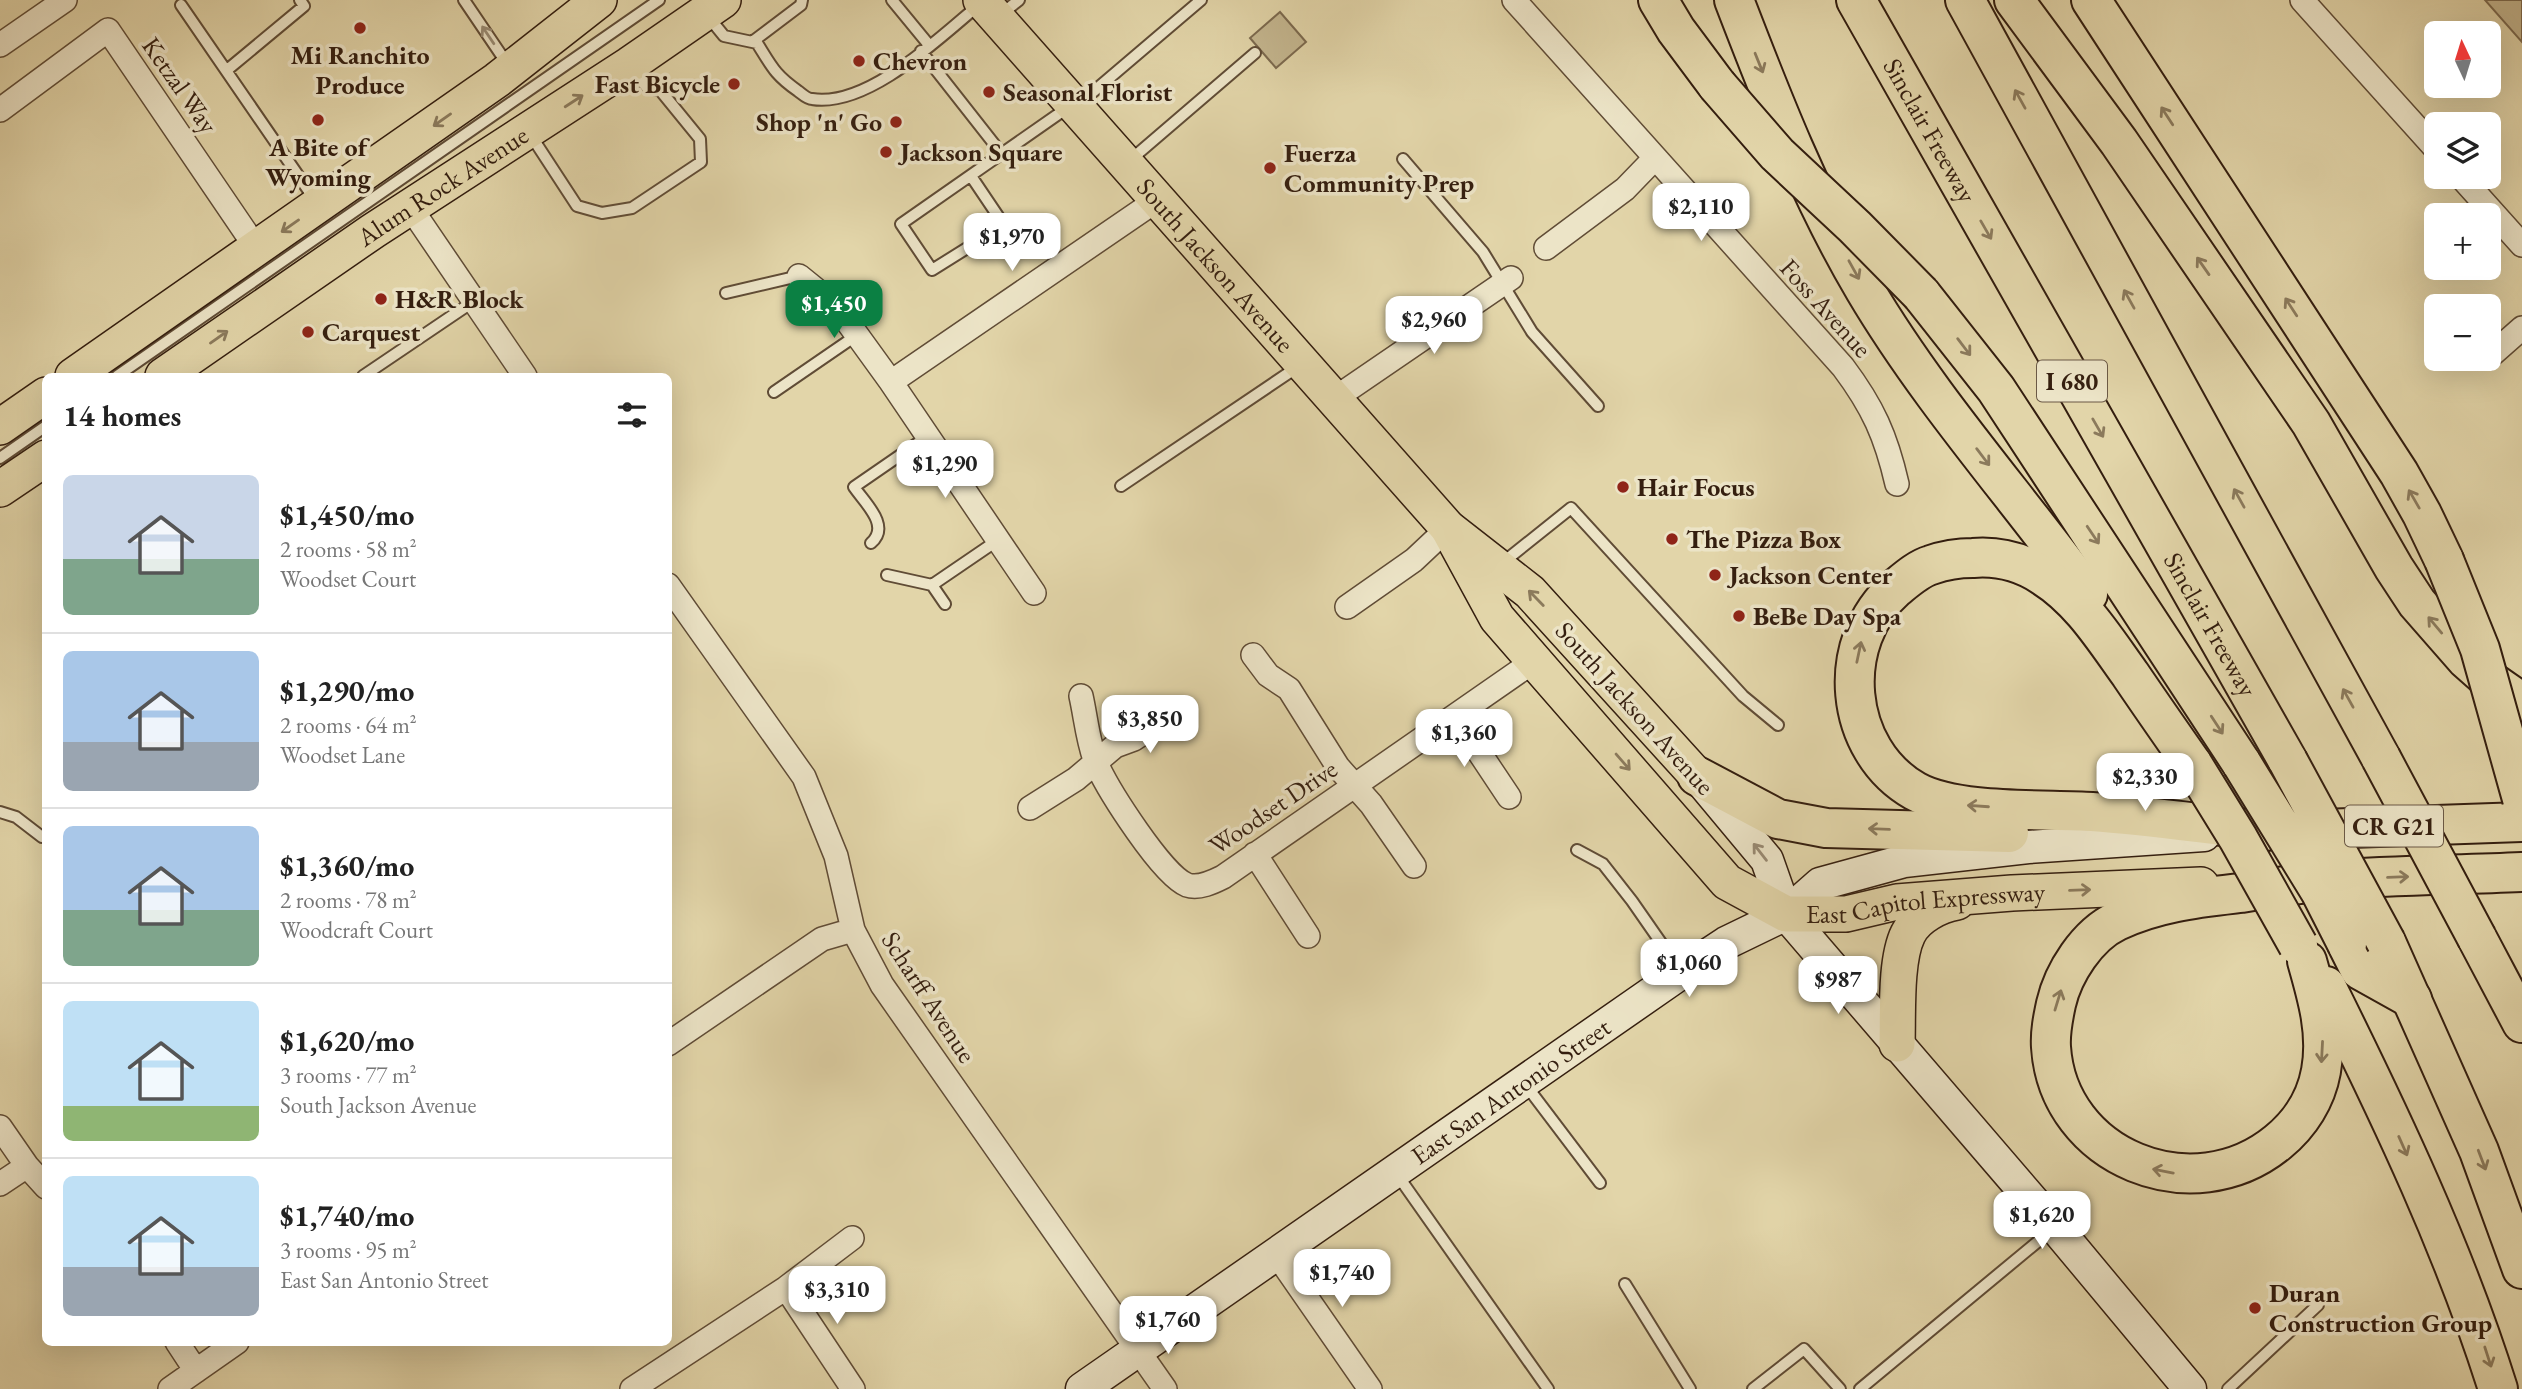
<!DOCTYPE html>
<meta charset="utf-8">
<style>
:root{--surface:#fff;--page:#f2f2f2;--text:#222;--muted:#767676;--line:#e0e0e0;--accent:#0b8043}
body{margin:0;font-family:"EB Garamond",serif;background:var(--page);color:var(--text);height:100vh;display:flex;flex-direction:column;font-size:26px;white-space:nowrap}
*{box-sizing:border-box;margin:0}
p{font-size:23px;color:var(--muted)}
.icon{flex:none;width:38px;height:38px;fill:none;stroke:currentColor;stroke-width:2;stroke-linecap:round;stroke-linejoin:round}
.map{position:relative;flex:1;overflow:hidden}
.side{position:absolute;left:42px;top:373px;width:630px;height:973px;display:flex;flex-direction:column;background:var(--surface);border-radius:10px;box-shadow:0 7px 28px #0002}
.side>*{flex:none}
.needle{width:46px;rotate:356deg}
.controls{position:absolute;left:2424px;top:21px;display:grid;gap:14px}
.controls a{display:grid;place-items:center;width:77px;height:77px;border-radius:10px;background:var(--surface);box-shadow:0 7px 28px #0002;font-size:35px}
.price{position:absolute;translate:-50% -60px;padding:0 16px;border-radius:14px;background:#fff;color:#222;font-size:23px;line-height:46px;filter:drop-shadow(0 2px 4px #0008)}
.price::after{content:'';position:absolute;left:50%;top:42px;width:21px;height:16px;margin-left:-10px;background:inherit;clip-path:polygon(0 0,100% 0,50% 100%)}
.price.active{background:var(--accent);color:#fff}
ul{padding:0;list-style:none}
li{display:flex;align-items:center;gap:21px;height:175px;padding:0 21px}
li+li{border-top:2px solid var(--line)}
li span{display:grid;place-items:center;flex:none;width:196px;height:140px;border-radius:10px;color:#555}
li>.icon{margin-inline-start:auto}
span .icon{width:84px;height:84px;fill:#fffc;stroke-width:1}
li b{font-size:30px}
h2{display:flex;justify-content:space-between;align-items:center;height:84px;padding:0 21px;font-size:30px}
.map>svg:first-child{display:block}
</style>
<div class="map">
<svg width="2522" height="1389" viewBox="0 0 2522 1389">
<rect width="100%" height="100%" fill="#e2d5a9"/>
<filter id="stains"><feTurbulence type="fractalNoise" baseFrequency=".00286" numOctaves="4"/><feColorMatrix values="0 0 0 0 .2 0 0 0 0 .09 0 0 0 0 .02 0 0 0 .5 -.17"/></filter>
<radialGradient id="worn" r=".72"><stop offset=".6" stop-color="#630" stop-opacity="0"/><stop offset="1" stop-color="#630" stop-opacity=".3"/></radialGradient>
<path fill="#c4b68f" stroke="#7c6a4f" stroke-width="2" d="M2485 0H2522V42Z
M1280 12 1306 42 1276 68 1250 38Z"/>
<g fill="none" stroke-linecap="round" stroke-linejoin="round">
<defs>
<path id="lane" d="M464 0 508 65
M892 0 929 45
M181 5 315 200
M707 15 724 36 757 43C772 67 775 75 798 91 802 94 807 99 812 99 868 108 940 37 980 4
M999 16 1019 0
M752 42 801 5 802 0
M921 51 1002 154
M227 70 304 6 300 0
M1080 103 1201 0
M530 134 577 206 602 213 632 208 701 162 700 139 660 90 647 88 631 68
M1403 159 1483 252 1532 332 1598 406
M1128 162 1255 53
M971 176 1004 225 932 270 901 224 1070 106
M726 293 799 276
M117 376 659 0
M363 376 474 301
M774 392 857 335
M0 458 46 426
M1121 486 1299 366
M871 543C891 526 865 503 854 487L928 436
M1501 564 1571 508 1743 696 1778 725
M887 575 932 585
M945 604 932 585 998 540
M0 812 16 817 42 837 46 835
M1577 850 1603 864 1632 901 1680 970
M1525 1084 1600 1183
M1396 1173 1548 1389
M1625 1284 1690 1389
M1753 1389 1804 1349 1840 1389
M1860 1389 2053 1229
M2228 1389 2318 1305"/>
<path id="street" d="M1514 0 1843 367C1873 407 1886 436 1897 484
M2302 0 2436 149
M0 45 65 0
M0 110 108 30 257 249
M2461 177 2522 245
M410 207 525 376
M1546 248 1625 189 1655 158
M799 276 836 306 891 382 1034 593
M2488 358 2522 328
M891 382 1157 200
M1334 399 1511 278
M668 585 804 777 836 856 853 930 882 985 1165 1389
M1347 607 1414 560 1448 528
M1253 655 1268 675 1289 689 1338 767 1371 804 1414 866
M1081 696C1086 718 1088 744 1097 765 1109 791 1162 875 1187 885 1199 889 1213 882 1223 877L1534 661
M1455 716 1509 797
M1030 808 1076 779 1115 746 1134 739 1178 710
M1255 854 1308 936
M668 1044 822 939 853 930
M0 1127 27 1166 46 1187
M0 1184 27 1166
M1277 1255 1370 1389
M786 1288 853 1389
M177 1342 196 1371
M170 1389 237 1342
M632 1389 786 1288 852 1238"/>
<g id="secondary">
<path d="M1702 782 1767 860 1786 914 2055 1227 2190 1389"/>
<path id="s1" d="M1082 1389 1682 972 1726 943 1786 914 1820 884 1904 861 2028 847 2204 835"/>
</g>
<g id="primary">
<path id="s2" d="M981 0 1448 528 1530 592 1697 776"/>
<path d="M73 376 497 80 599 0"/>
<path id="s3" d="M163 376 373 231 629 65 723 0"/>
<path d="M0 427 46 395"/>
<path d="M0 489 46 458"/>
<path id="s4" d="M1448 528 1497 618 1727 882 1786 914H1846L1897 902 2012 893 2201 885"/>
<path d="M1897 1044C1898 1015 1895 960 1908 934 1916 917 1939 905 1957 902"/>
</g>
<g id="highway">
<path d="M1658 0 1676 30 1717 85"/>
<path d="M1734 0C1772 99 1811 199 1865 290 1929 398 2014 493 2088 594"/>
<path id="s5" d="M1856 0 2288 761"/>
<path d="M1965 0 2381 758"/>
<path d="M2014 0 2119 142 2311 423 2394 568 2417 603 2466 659 2492 682 2522 703"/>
<path d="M2091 0 2399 473 2422 514 2444 560"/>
<path d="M1921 294 1996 389 2242 764"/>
<path d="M2193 765C2172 735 2151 705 2130 674 2104 638 2081 600 2043 576 2022 562 1998 556 1973 558 1959 558 1945 560 1931 565 1918 569 1907 579 1896 588 1834 642 1843 750 1915 791 1956 814 2044 809 2092 812 2150 816 2208 825 2266 831"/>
<path d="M1697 776 1778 819 1826 828 2009 833"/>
<path d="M2293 830 2522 822"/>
<path d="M2477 938 2522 1023"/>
<path d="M2386 942 2479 1151 2522 1269"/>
<path d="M2347 944 2360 970 2412 999"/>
<path d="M2307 961C2317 996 2328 1033 2321 1071 2316 1099 2300 1124 2278 1142 2193 1212 2058 1158 2051 1047 2050 1032 2053 1018 2056 1004 2063 973 2087 935 2117 921 2157 902 2198 898 2241 893 2271 888 2301 883 2331 880 2394 875 2458 875 2522 872"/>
<path d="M2326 986C2391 1117 2454 1249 2498 1389"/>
</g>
</defs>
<use href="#lane" stroke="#604c36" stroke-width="14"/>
<use href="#street" stroke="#604c36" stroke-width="26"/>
<use href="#secondary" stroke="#341e0f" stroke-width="35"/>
<use href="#primary" stroke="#341e0f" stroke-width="38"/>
<use href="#highway" stroke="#341e0f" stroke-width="42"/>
<use href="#lane" stroke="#ece4c7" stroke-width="10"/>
<use href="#street" stroke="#ece4c7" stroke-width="23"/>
<use href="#secondary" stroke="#ece4c7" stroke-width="32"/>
<use href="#primary" stroke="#e2d5a9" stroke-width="35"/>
<use href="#highway" stroke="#e2d5a9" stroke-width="38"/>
<defs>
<path id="highway-bridge" d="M1717 85 1777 154 1855 227 1921 294
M2444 560 2480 649 2522 799
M2381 758 2477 938
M2288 761 2386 942
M2242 764 2320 891 2347 944
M2193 765 2238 838 2298 945"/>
</defs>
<use href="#highway-bridge" stroke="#341e0f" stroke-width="42" stroke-linecap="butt"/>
<use href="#highway-bridge" stroke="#e2d5a9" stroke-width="38"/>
</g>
<defs><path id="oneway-shaft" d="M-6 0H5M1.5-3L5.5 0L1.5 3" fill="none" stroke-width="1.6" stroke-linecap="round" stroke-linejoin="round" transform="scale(1.75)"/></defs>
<g stroke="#998b74">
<use href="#oneway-shaft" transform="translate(488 35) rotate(-124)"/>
<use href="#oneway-shaft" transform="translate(1760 852) rotate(-128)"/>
</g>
<g stroke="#8b7a5c">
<use href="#oneway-shaft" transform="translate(1759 63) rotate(68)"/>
<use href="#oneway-shaft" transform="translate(2020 99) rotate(-119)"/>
<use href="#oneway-shaft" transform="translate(574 101) rotate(-33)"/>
<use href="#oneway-shaft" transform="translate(2167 116) rotate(-123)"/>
<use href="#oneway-shaft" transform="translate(442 120) rotate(145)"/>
<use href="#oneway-shaft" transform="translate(290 226) rotate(145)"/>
<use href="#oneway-shaft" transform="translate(1986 230) rotate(60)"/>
<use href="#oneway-shaft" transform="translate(2203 266) rotate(-125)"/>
<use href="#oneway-shaft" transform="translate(1854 270) rotate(61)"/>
<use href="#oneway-shaft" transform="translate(2129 299) rotate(-119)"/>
<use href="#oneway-shaft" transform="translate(2291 307) rotate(-123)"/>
<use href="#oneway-shaft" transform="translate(219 337) rotate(-35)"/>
<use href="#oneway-shaft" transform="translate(1964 347) rotate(53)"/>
<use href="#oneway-shaft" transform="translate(2098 428) rotate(60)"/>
<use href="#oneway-shaft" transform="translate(1983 457) rotate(53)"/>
<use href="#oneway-shaft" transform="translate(2239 498) rotate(-119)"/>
<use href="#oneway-shaft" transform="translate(2414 499) rotate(-120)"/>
<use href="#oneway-shaft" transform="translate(2093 535) rotate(56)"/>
<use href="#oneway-shaft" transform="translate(1536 598) rotate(-134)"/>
<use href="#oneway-shaft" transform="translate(2435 625) rotate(-130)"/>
<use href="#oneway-shaft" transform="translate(1859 652) rotate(-78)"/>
<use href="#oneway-shaft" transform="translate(2348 698) rotate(-119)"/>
<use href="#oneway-shaft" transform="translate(2217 725) rotate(57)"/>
<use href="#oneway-shaft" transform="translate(1623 762) rotate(49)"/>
<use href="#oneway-shaft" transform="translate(1978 806) rotate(-176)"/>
<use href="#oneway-shaft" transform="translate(1879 829) rotate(-178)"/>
<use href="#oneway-shaft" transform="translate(2398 877) rotate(-2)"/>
<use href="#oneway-shaft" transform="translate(2080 890) rotate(-2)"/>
<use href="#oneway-shaft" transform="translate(2058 1000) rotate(-73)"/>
<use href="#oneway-shaft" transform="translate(2322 1052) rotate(93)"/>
<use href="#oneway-shaft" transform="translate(2403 1146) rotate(66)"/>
<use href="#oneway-shaft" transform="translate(2482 1160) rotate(69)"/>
<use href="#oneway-shaft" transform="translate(2163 1171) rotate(-169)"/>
<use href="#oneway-shaft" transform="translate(2488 1357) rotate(72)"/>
</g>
<g fill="#8f2418" stroke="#ece4c7" stroke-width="2.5">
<circle cx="360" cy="28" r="7"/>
<circle cx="859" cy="61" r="7"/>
<circle cx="734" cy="84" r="7"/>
<circle cx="989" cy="92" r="7"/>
<circle cx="318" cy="120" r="7"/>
<circle cx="896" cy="122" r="7"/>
<circle cx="886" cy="152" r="7"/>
<circle cx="1270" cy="168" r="7"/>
<circle cx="381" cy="299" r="7"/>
<circle cx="308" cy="332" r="7"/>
<circle cx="1623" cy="487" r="7"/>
<circle cx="1672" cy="539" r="7"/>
<circle cx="1715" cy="575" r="7"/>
<circle cx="1739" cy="616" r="7"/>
<circle cx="2255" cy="1308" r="7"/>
</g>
<g text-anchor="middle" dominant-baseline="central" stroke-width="7" stroke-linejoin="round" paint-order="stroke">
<g fill="#ece4c7" stroke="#6b5946" stroke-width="2">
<rect x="2037" y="360.5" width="70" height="41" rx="5"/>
<rect x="2345" y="805.5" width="98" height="41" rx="5"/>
</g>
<g font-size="24" font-weight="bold" fill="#341e0f">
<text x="2072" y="381">I 680</text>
<text x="2394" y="826">CR G21</text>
</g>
<g font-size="26" font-weight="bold" fill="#341e0f" stroke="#ece4c7" text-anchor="start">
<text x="360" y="55" text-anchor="middle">Mi Ranchito<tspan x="360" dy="30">Produce</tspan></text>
<text x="873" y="61">Chevron</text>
<text x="720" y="84" text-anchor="end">Fast Bicycle</text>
<text x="1003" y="92">Seasonal Florist</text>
<text x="882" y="122" text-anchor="end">Shop 'n' Go</text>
<text x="318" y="147" text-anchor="middle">A Bite of<tspan x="318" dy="30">Wyoming</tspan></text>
<text x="900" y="152">Jackson Square</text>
<text x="1284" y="153">Fuerza<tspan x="1284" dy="30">Community Prep</tspan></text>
<text x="395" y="299">H&amp;R Block</text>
<text x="322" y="332">Carquest</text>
<text x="1637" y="487">Hair Focus</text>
<text x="1686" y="539">The Pizza Box</text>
<text x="1729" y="575">Jackson Center</text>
<text x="1753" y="616">BeBe Day Spa</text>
<text x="2269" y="1293">Duran<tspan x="2269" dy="30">Construction Group</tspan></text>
</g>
<g font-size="26" fill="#341e0f" stroke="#ece4c7">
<text transform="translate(180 85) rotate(55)">Ketzal Way</text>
<text stroke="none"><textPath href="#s5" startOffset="150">Sinclair Freeway</textPath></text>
<text stroke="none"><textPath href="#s3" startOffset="338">Alum Rock Avenue</textPath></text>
<text stroke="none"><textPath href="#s2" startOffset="354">South Jackson Avenue</textPath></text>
<text transform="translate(1826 308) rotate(48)">Foss Avenue</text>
<text stroke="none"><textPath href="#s5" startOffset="718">Sinclair Freeway</textPath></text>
<text transform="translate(1635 708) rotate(48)">South Jackson Avenue</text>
<text transform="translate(1273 807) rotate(-34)">Woodset Drive</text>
<text stroke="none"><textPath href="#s4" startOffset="660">East Capitol Expressway</textPath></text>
<text transform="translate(929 997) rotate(57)">Scharff Avenue</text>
<text stroke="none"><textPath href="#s1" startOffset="522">East San Antonio Street</textPath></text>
</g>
</g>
<rect width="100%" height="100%" filter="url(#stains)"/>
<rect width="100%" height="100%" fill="url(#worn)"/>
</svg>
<div class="controls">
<a><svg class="needle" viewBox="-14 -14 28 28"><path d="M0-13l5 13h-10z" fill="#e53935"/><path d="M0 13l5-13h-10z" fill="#767676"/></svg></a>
<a><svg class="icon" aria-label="layers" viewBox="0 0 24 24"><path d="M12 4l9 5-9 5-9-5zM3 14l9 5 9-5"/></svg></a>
<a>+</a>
<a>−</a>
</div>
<b class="price" style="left:1701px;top:243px">$2,110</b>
<b class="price" style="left:1012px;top:273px">$1,970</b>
<b class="price active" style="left:834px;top:340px">$1,450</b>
<b class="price" style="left:1434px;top:356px">$2,960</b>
<b class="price" style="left:945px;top:500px">$1,290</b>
<b class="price" style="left:1150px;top:755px">$3,850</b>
<b class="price" style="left:1464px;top:769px">$1,360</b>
<b class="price" style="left:2145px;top:813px">$2,330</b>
<b class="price" style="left:1689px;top:999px">$1,060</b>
<b class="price" style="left:1838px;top:1016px">$987</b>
<b class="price" style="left:2042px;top:1251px">$1,620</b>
<b class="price" style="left:1342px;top:1309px">$1,740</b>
<b class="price" style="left:837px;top:1326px">$3,310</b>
<b class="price" style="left:1168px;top:1356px">$1,760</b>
<section class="side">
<h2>14 homes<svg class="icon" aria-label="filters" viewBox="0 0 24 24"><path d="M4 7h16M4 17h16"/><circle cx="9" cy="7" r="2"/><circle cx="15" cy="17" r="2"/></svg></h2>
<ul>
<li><span style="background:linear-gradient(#c9d6e8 60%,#7fa58c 0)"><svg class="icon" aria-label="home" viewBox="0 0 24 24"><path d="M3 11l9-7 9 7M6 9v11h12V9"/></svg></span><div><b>$1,450/mo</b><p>2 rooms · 58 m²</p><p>Woodset Court</p></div></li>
<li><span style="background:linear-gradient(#a9c7e8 65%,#9aa5b1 0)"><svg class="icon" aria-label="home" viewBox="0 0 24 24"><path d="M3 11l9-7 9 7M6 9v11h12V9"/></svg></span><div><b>$1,290/mo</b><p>2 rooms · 64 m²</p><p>Woodset Lane</p></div></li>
<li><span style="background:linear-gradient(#a9c7e8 60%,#7fa58c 0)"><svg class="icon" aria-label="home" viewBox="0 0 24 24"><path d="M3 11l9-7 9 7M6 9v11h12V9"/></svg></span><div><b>$1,360/mo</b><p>2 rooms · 78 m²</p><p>Woodcraft Court</p></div></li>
<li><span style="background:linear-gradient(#bfe0f5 75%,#8fb573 0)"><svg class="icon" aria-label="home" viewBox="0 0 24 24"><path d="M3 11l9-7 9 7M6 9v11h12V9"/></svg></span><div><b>$1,620/mo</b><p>3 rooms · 77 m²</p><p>South Jackson Avenue</p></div></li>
<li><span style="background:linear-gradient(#bfe0f5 65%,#9aa5b1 0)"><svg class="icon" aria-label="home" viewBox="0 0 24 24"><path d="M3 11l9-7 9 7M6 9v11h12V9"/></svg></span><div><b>$1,740/mo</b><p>3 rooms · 95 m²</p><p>East San Antonio Street</p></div></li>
</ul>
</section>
</div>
